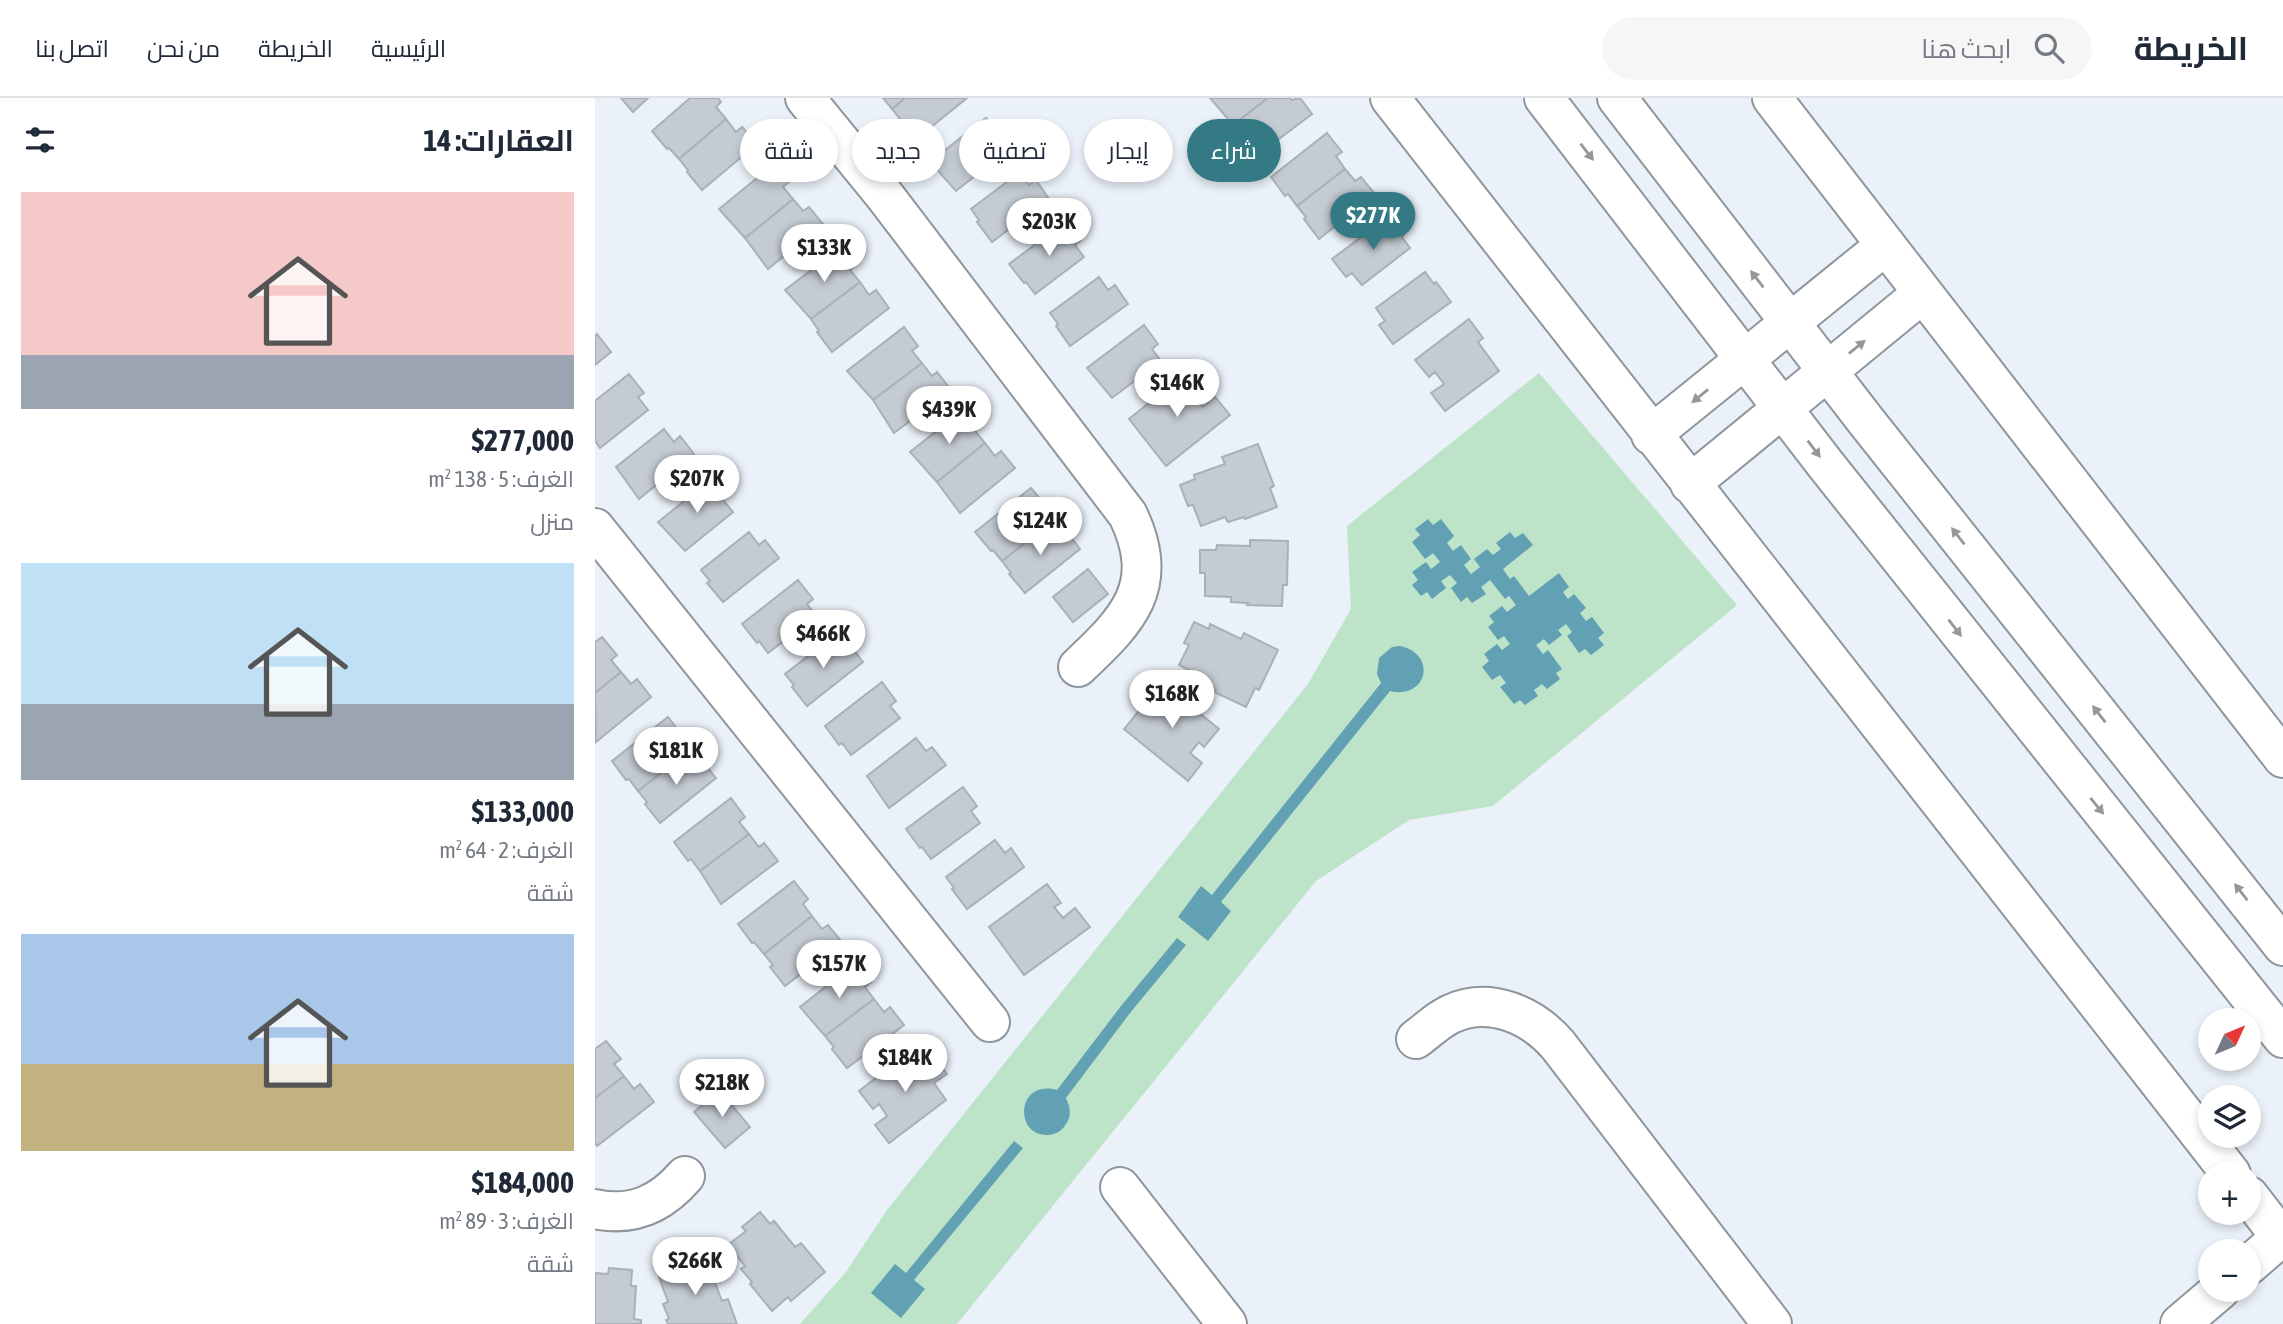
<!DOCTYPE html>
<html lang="ar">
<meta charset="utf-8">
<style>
:root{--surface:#fff;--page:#f6f6f7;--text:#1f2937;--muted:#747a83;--line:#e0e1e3;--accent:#337a85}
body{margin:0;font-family:"Asap Condensed",Cairo,sans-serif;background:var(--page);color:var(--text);direction:rtl;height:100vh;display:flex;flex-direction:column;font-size:26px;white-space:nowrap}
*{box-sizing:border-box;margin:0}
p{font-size:23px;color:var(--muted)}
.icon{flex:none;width:38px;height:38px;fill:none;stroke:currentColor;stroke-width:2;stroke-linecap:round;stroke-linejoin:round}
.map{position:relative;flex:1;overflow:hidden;direction:ltr}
.sheet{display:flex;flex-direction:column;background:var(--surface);width:595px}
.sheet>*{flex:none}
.guide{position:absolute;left:21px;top:21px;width:665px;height:63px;direction:rtl;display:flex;gap:14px}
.needle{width:46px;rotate:46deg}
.fabs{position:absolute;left:1603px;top:910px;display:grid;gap:14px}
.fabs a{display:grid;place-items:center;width:63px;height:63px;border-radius:50%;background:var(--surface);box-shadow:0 4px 10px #0003;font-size:35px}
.price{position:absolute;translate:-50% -60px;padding:0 16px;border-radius:24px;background:#fff;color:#222;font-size:23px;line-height:46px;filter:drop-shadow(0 2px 4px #0008)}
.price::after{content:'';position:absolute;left:50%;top:42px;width:21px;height:16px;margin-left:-10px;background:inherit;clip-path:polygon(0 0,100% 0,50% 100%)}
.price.active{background:var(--accent);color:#fff}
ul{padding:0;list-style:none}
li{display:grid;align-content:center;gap:14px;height:371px;padding:0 21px}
li span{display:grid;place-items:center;height:217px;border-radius:0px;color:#555}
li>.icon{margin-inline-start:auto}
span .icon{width:126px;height:126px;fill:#fffc;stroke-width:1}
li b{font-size:30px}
h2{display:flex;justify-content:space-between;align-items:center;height:84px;padding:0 21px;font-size:30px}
.chip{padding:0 24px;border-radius:32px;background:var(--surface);box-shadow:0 4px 10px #0003;font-size:24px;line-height:63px}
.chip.active{background:var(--accent);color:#fff}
header{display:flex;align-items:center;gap:42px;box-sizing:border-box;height:98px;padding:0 35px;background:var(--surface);border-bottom:2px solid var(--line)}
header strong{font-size:33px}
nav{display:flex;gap:38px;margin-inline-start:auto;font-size:24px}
.search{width:490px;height:63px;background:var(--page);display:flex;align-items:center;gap:18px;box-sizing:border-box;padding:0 24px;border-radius:38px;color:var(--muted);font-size:26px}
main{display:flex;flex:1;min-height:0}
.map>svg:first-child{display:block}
</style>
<header>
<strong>الخريطة</strong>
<div class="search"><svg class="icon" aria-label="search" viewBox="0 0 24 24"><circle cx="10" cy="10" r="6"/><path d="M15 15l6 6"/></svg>ابحث هنا</div>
<nav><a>الرئيسية</a><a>الخريطة</a><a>من نحن</a><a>اتصل بنا</a></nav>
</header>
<main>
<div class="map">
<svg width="1688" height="1226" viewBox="0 0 1688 1226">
<rect width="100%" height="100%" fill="#eaf1f8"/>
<path fill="#bde3c8" d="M944 275 1142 507 898 708 814 722 721 783 362 1226H205L251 1174 292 1112 713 586 756 511 752 428Z"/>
<path fill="#62a1b4" d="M833 421 838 427 846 421 859 438 852 445 858 453 866 447 876 461 869 467 876 476 885 469 879 461 892 451 898 457 906 451 901 445 915 434 920 440 928 435 938 447 908 471 915 481 919 478 934 498 964 475 974 489 968 494 973 501 979 496 991 510 985 515 991 523 997 519 1009 535 1003 540 1009 547 996 557 990 551 984 555 972 538 977 534 971 526 963 532 967 537 954 547 949 541 941 547 948 556 953 552 967 571 961 575 965 581 952 591 947 586 939 592 943 598 930 607 925 602 919 606 905 589 911 585 905 577 897 582 887 569 894 563 889 556 902 546 907 552 915 546 909 538 903 542 893 529 899 524 894 518 907 508 912 514 921 507 914 498 910 501 895 482 886 489 891 496 877 505 872 499 866 504 856 490 862 485 855 477 846 483 851 490 837 501 832 494 826 498 817 487 823 482 817 474 831 464 836 471 845 464 838 455 830 461 817 444 825 437 820 431Z
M805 548C843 556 832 602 795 593L626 804 636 813 613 843 583 819 606 788 617 797 786 585 782 576 784 560 797 549Z
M582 840 591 847 535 915 471 1000C475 1008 477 1018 471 1026 467 1033 460 1037 452 1037 419 1038 421 981 462 992L526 908Z
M419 1043 428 1050 319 1182 330 1191 306 1220 276 1195 300 1166 311 1175Z"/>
<path fill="#c4cbd2" stroke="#a9b0b7" stroke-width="2" d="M26 0H53L38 14Z
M95 0H123L126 4 121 9 131 21 84 61 74 50 72 51 57 33Z
M288 0H310L297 11Z
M310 0H372L319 43 303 24 306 22 297 11Z
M615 0H673L638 27Z
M673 0H695L697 2 705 0 717 16 660 59 645 40 647 38 638 27Z
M391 20 406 38 400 43 409 55 361 93 335 64Z
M131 21 141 34 147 29 162 46 107 92 92 74 93 72 84 61Z
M732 35 747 54 741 58 750 71 702 108 693 96 690 98 676 79Z
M179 66 194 84 188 89 198 101 150 140 124 111Z
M750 71 760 83 766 79 780 96 724 141 709 121 711 119 702 108Z
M425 74 434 87 441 82 454 101 397 144 382 124 384 122 376 111Z
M198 101 208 113 214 109 228 126 173 171 150 140Z
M794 118 809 137 807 139 815 150 767 187 757 175 751 179 737 161Z
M472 123 486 142 480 147 489 159 440 196 431 184 429 185 414 166Z
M247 149 261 167 255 172 265 184 216 221 190 192Z
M830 174 839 186 841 184 856 204 798 246 784 227 790 223 781 210Z
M504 179 513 192 520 187 533 206 475 248 461 228 463 226 455 215Z
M265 184 274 197 281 192 294 210 237 254 222 234 224 233 216 221Z
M874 221 888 240 883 244 904 273 850 313 836 295 849 286 840 274 834 279 820 262Z
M549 227 563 246 557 251 566 263 517 300 492 270Z
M309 229 323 248 317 253 327 265 278 302 252 273Z
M2 236 16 254 0 267V238Z
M327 265 337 278 342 274 356 292 299 335 278 302Z
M591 275 606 293 600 298 608 309 620 299 635 317 571 368 534 321Z
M34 276 49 295 43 299 53 312 5 350 0 343V303Z
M371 310 386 328 380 333 390 345 342 384 315 354Z
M69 331 79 344 85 338 99 356 44 401 21 369Z
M390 345 400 358 406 353 420 370 365 415 342 384Z
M663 346 679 388 675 390 682 409 650 421 649 419 633 424 630 419 606 428 598 407 593 408 585 387 600 381 599 377 630 366 627 359Z
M119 379 134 398 128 402 138 414 90 453 63 424Z
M436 390 451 408 445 413 455 425 407 463 398 452 396 453 380 434Z
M455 425 465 437 471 433 485 451 430 495 414 476 416 475 407 463Z
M154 434 164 447 170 442 184 460 128 504 112 485 115 483 106 472Z
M655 442 693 443 692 487H688L687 508 652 507 653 505 636 504V499L610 498V475H605V452H621L622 447 655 448Z
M493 471 513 496 478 524 458 499Z
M203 482 218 501 212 506 221 518 173 555 164 543 162 545 147 526Z
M599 524 614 531 615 526 646 541 649 535 683 552 664 592 660 590 651 609 619 594 620 591 605 584 608 579 584 567 594 547 589 545Z
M239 538 248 551 254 546 268 564 212 608 197 589 199 587 190 576Z
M7 539 22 557 16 562 26 574 0 595V544Z
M26 574 36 586 42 581 56 599 1 644 0 595Z
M287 584 301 603 295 608 305 620 256 657 247 645 244 647 230 628Z
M567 585 624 631 609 649 604 644 595 655 607 665 593 683 529 631Z
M73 619 88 638 82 643 91 655 43 693 34 681 31 682 17 663Z
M321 640 331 653 337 649 351 667 294 710 272 678Z
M91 655 101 668 107 663 121 680 65 725 50 706 52 704 43 693Z
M368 689 382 708 376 713 385 725 336 761 327 749 325 750 311 731Z
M136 700 150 719 144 724 154 736 105 773 96 761 93 763 79 744Z
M154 736 164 749 169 745 183 763 126 806 105 773Z
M400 742 410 755 416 750 429 769 372 811 357 791 359 790 351 779Z
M199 783 213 801 208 806 217 818 169 856 159 844 157 845 143 826Z
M452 786 466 805 459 809 468 820 480 810 495 829 429 877 394 829Z
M217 818 227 831 233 827 247 844 190 888 175 869 178 867 169 856Z
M261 865 276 884 270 889 279 901 230 938 205 909Z
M279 901 289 914 295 909 309 927 252 970 237 951 239 949 230 938Z
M11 943 26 961 19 966 29 978 0 1000V951Z
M316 953 326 965 337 957 352 976 339 985 351 1002 294 1045 280 1027 292 1018 284 1006 278 1011 264 993Z
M29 978 39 991 45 986 59 1004 2 1048 0 1045V1000Z
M125 993 155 1029 130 1050 99 1014Z
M165 1114 175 1126 179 1123 200 1149 206 1145 230 1174 196 1203 193 1199 177 1213 155 1186 157 1184 146 1171 150 1168 133 1147 151 1133 147 1129Z
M106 1158 111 1173 115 1172 127 1203 133 1201 142 1226H73L71 1222 74 1221 68 1206 73 1204 64 1179 85 1171 83 1166Z
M14 1170 37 1172 36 1188H41L39 1221 46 1222V1226H0V1175L13 1176Z"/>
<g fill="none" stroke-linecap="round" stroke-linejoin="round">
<defs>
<path id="minor" d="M210 0 290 98 533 417C567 488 533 522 483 569
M795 0 1636 1076
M949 0 1231 367 1688 940
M1022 0 1271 323 1688 848
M1177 0 1688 660
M1056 337 1291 147
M1095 386 1328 195
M0 430 395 924
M821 941C832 933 844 921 856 916 895 898 937 917 963 947L1177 1226
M525 1089 632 1226
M1654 1098 1688 1142
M0 1111C37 1119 66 1106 90 1078
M1654 1167 1686 1139
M1585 1226 1625 1192"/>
</defs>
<use href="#minor" stroke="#8e959b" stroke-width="42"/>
<use href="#minor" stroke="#fff" stroke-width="38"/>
</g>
<defs><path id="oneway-solid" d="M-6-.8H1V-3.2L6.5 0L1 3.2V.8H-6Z" transform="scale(1.75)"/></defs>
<g fill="#959798">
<use href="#oneway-solid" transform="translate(992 54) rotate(52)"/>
<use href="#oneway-solid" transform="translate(1162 181) rotate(-128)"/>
<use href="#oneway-solid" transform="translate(1262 249) rotate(-39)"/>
<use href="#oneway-solid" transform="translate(1105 298) rotate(141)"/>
<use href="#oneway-solid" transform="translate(1219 351) rotate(53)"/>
<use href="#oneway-solid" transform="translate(1363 438) rotate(-128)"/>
<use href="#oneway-solid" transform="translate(1360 530) rotate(52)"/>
<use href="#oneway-solid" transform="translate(1504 616) rotate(-128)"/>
<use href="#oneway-solid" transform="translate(1502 708) rotate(51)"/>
<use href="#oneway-solid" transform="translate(1646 794) rotate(-128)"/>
</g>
</svg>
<div class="fabs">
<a><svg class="needle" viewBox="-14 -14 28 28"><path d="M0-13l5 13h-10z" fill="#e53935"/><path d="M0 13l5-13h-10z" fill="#747a83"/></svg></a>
<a><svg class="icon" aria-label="layers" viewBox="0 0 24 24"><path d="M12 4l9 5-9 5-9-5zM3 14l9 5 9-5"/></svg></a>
<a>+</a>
<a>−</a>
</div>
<b class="price active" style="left:778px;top:154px">$277K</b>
<b class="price" style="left:454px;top:160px">$203K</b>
<b class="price" style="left:229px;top:186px">$133K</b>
<b class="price" style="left:582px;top:321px">$146K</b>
<b class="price" style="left:354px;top:348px">$439K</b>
<b class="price" style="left:102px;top:417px">$207K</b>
<b class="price" style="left:445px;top:459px">$124K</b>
<b class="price" style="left:228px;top:572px">$466K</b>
<b class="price" style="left:577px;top:632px">$168K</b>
<b class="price" style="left:81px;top:689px">$181K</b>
<b class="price" style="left:244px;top:902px">$157K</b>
<b class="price" style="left:310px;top:996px">$184K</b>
<b class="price" style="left:127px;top:1021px">$218K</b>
<b class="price" style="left:100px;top:1199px">$266K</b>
<div class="guide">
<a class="chip active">شراء</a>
<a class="chip">إيجار</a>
<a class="chip">تصفية</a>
<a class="chip">جديد</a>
<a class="chip">شقة</a>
</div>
</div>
<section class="sheet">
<h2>العقارات: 14<svg class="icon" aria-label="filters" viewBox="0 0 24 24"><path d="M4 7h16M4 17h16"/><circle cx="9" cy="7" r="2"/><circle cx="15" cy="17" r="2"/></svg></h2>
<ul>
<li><span style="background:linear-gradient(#f6c9c9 75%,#9aa5b1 0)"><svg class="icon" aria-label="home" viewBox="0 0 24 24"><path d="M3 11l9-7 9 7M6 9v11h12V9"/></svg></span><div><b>$277,000</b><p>الغرف: 5 · 138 m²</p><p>منزل</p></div></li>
<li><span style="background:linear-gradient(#bfe0f5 65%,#9aa5b1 0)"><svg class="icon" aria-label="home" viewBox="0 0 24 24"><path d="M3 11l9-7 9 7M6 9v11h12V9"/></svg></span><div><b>$133,000</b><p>الغرف: 2 · 64 m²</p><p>شقة</p></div></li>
<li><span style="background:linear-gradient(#a9c7e8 60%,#c2b280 0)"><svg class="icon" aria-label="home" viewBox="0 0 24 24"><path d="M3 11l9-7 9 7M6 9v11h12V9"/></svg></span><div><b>$184,000</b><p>الغرف: 3 · 89 m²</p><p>شقة</p></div></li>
</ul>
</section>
</main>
